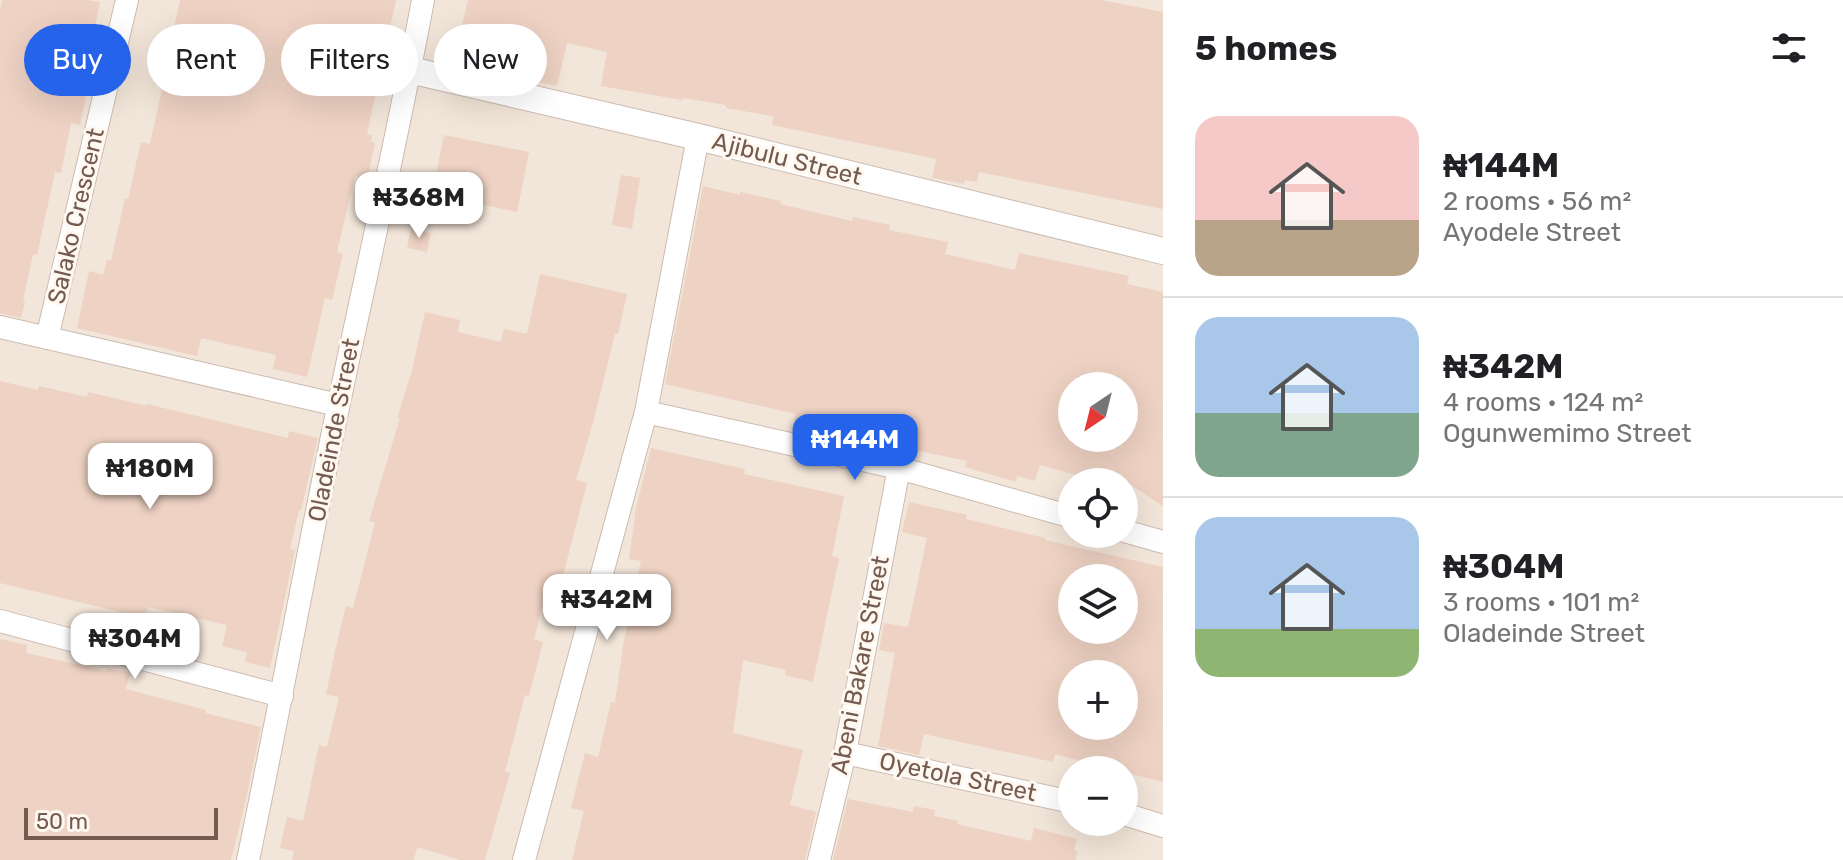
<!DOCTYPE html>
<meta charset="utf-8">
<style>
:root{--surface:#fff;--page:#f6f6f6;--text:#202124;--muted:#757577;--line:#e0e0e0;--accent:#2563eb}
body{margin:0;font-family:Rubik,sans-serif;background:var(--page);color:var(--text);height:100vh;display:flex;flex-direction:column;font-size:30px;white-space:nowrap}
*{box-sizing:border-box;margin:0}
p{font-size:26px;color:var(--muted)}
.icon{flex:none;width:44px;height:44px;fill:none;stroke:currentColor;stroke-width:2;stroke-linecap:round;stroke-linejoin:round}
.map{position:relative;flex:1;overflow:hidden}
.drawer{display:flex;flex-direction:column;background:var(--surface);width:680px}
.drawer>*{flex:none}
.top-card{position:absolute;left:24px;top:24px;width:760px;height:72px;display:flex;gap:16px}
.needle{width:52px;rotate:215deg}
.tools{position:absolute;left:1058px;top:372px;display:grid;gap:16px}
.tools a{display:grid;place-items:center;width:80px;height:80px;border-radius:50%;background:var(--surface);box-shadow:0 8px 32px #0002;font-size:40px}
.scale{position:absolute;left:24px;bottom:20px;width:194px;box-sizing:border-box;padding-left:8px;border:4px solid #745a4f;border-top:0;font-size:22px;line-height:28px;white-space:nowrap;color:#745a4f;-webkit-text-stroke:6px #fef8f0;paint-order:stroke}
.price{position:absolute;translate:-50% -68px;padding:0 18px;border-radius:16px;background:#fff;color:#222;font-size:26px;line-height:52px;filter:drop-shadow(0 2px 4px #0008)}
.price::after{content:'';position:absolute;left:50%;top:48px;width:24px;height:18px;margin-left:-12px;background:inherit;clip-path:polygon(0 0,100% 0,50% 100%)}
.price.active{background:var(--accent);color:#fff}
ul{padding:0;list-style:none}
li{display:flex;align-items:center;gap:24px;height:200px;padding:0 32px}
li+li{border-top:2px solid var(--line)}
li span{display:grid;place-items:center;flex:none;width:224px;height:160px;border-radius:24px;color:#555}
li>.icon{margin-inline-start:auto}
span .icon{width:96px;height:96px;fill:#fffc;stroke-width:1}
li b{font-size:34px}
h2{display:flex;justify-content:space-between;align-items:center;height:96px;padding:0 32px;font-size:34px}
.tag{padding:0 28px;border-radius:36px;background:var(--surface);box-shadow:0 8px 32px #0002;font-size:28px;line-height:72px}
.tag.active{background:var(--accent);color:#fff}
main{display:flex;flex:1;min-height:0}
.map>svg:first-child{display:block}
</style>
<main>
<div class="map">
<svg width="1163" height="860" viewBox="0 0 1163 860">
<rect width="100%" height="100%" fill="#fbf3ea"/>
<path fill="#f2e5d9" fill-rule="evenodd" d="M0 0H1163V860H0ZM1072 386H1124V438H1072ZM1072 482H1124V534H1072ZM1072 578H1124V630H1072ZM1072 674H1124V726H1072ZM1072 770H1124V822H1072Z"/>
<path fill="#eed2c3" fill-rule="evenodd" d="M2 0H88L100 2 86 71 91 72 80 125 71 123 61 173 55 172 37 255 33 254 23 300 25 301 21 318 0 313V11Z
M180 0H396L367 134 372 135 371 142 375 143 368 175 363 174 362 178 355 176 337 252 343 254 332 300 325 298 307 377 273 369 276 355 201 338 197 356 77 328 89 271 103 275 107 260 111 261 125 198 128 199 141 142 150 144 163 85 154 84 167 26 174 28Z
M468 0H1101L1163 12V209L979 172 977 182 965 180 964 184 932 178 936 159 772 125 773 116 726 108V105L683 98 682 100 601 86 607 52 567 43 557 86 532 81 537 61 458 43Z
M444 135 529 152 517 212 432 194Z
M621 175 640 178 632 229 612 225Z
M703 186 740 195V192L781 201 780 204 852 221 853 217 890 225 889 230 948 242 945 254 1015 270 1019 253 1129 276 1127 284 1163 292V506L1126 482H1100L1040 465 1035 481 1017 476 1016 482 965 467 967 461 905 448 908 432 849 419 846 434 794 423 796 414 665 384ZM1072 386H1124V438H1072Z
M411 228 431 233 427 252 407 248Z
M540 274 627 294 618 334H615L594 419 576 480 587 483 560 587 548 584 534 639 543 642 529 696 525 695 505 772 510 773 485 860H460L417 847 414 860H292L294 851 280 848 287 817 303 821 319 745 327 747 339 697 326 694 335 651 346 606 353 608 375 523 369 521 400 418H397L411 374 425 312 460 320 458 332 501 342 504 329 527 334Z
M0 381 38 390 39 386 87 397 88 392 147 406V404L288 438 289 431 318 438 301 510H299L290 549 295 550 270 668 245 662 247 652 222 646 227 625 148 607 145 618 0 583Z
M651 448 745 469 744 474 844 496 832 556 839 558 813 682 785 675 786 670 743 660 733 733 803 750 790 805 816 812 805 860H572L584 811 571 808 585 753 598 757 611 702 615 703 623 646 641 561 629 559 636 508Z
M909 502 967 515 966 519 1045 538V540L1163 567V782L1124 772V770L1105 768 1055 754 1053 762 924 734 919 755 878 746 895 653 879 650 884 623 908 627 927 538 902 532ZM1072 578H1124V635L1094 630H1072ZM1072 674H1124V726H1072Z
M0 639 27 645 26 653 106 671 107 668 130 673 126 689 206 710 205 713 261 727 244 808 231 860H0Z
M848 799 913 812 914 806 935 810 934 816 958 821 957 824 1031 841 1034 828 1077 839 1074 851H1077L1076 860H833Z"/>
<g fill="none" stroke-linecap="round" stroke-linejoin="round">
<defs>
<path id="minor" d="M0 327 338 405
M47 338 127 0
M646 412 899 468 1072 517
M1124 531 1163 542
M0 621 282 696
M845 753 1072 802
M1124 814 1163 826
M248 860C280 708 307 555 339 403 367 269 398 135 423 0
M524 860 646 412 698 137
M819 860 845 753 899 468"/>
<path id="tertiary" d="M410 70 698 137 1163 251"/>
</defs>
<use href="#minor" stroke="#cdbbb0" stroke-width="24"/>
<use href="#tertiary" stroke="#cdbbb0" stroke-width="28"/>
<use href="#minor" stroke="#fff" stroke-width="22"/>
<use href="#tertiary" stroke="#fff" stroke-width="26"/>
</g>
<g text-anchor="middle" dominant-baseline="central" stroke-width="6" stroke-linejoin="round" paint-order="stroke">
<g font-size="24" fill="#745a4f" stroke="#fef8f0">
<text transform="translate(787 159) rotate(14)">Ajibulu Street</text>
<text transform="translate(76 216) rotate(-77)">Salako Crescent</text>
<text transform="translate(334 430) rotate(-79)">Oladeinde Street</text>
<text transform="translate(860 665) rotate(-79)">Abeni Bakare Street</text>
<text transform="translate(958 777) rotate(12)">Oyetola Street</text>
</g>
</g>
</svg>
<div class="tools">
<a><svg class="needle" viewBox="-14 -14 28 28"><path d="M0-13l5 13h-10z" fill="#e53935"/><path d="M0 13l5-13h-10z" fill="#757577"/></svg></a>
<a><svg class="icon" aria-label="locate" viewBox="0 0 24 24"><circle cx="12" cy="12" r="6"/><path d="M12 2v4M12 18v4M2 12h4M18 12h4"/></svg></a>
<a><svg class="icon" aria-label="layers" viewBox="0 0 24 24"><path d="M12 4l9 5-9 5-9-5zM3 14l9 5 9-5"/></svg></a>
<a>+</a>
<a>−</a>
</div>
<div class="scale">50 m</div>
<b class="price" style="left:419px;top:240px">₦368M</b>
<b class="price active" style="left:855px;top:482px">₦144M</b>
<b class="price" style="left:150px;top:511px">₦180M</b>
<b class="price" style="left:607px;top:642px">₦342M</b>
<b class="price" style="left:135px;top:681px">₦304M</b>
<div class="top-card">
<a class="tag active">Buy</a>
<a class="tag">Rent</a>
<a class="tag">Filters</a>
<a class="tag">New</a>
</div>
</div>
<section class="drawer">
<h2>5 homes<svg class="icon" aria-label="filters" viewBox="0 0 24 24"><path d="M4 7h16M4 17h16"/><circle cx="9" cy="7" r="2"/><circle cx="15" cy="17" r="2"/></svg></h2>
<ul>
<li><span style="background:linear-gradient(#f6c9c9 65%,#b9a48a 0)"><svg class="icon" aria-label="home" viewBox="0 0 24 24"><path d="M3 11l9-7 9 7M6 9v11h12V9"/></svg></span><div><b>₦144M</b><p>2 rooms · 56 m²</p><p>Ayodele Street</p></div></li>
<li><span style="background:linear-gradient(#a9c7e8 60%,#7fa58c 0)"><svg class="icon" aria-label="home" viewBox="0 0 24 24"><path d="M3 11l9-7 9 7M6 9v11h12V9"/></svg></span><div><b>₦342M</b><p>4 rooms · 124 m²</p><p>Ogunwemimo Street</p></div></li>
<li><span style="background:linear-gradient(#a9c7e8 70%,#8fb573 0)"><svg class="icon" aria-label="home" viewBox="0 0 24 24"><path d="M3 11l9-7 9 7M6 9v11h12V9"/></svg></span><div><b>₦304M</b><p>3 rooms · 101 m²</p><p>Oladeinde Street</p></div></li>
</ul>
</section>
</main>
